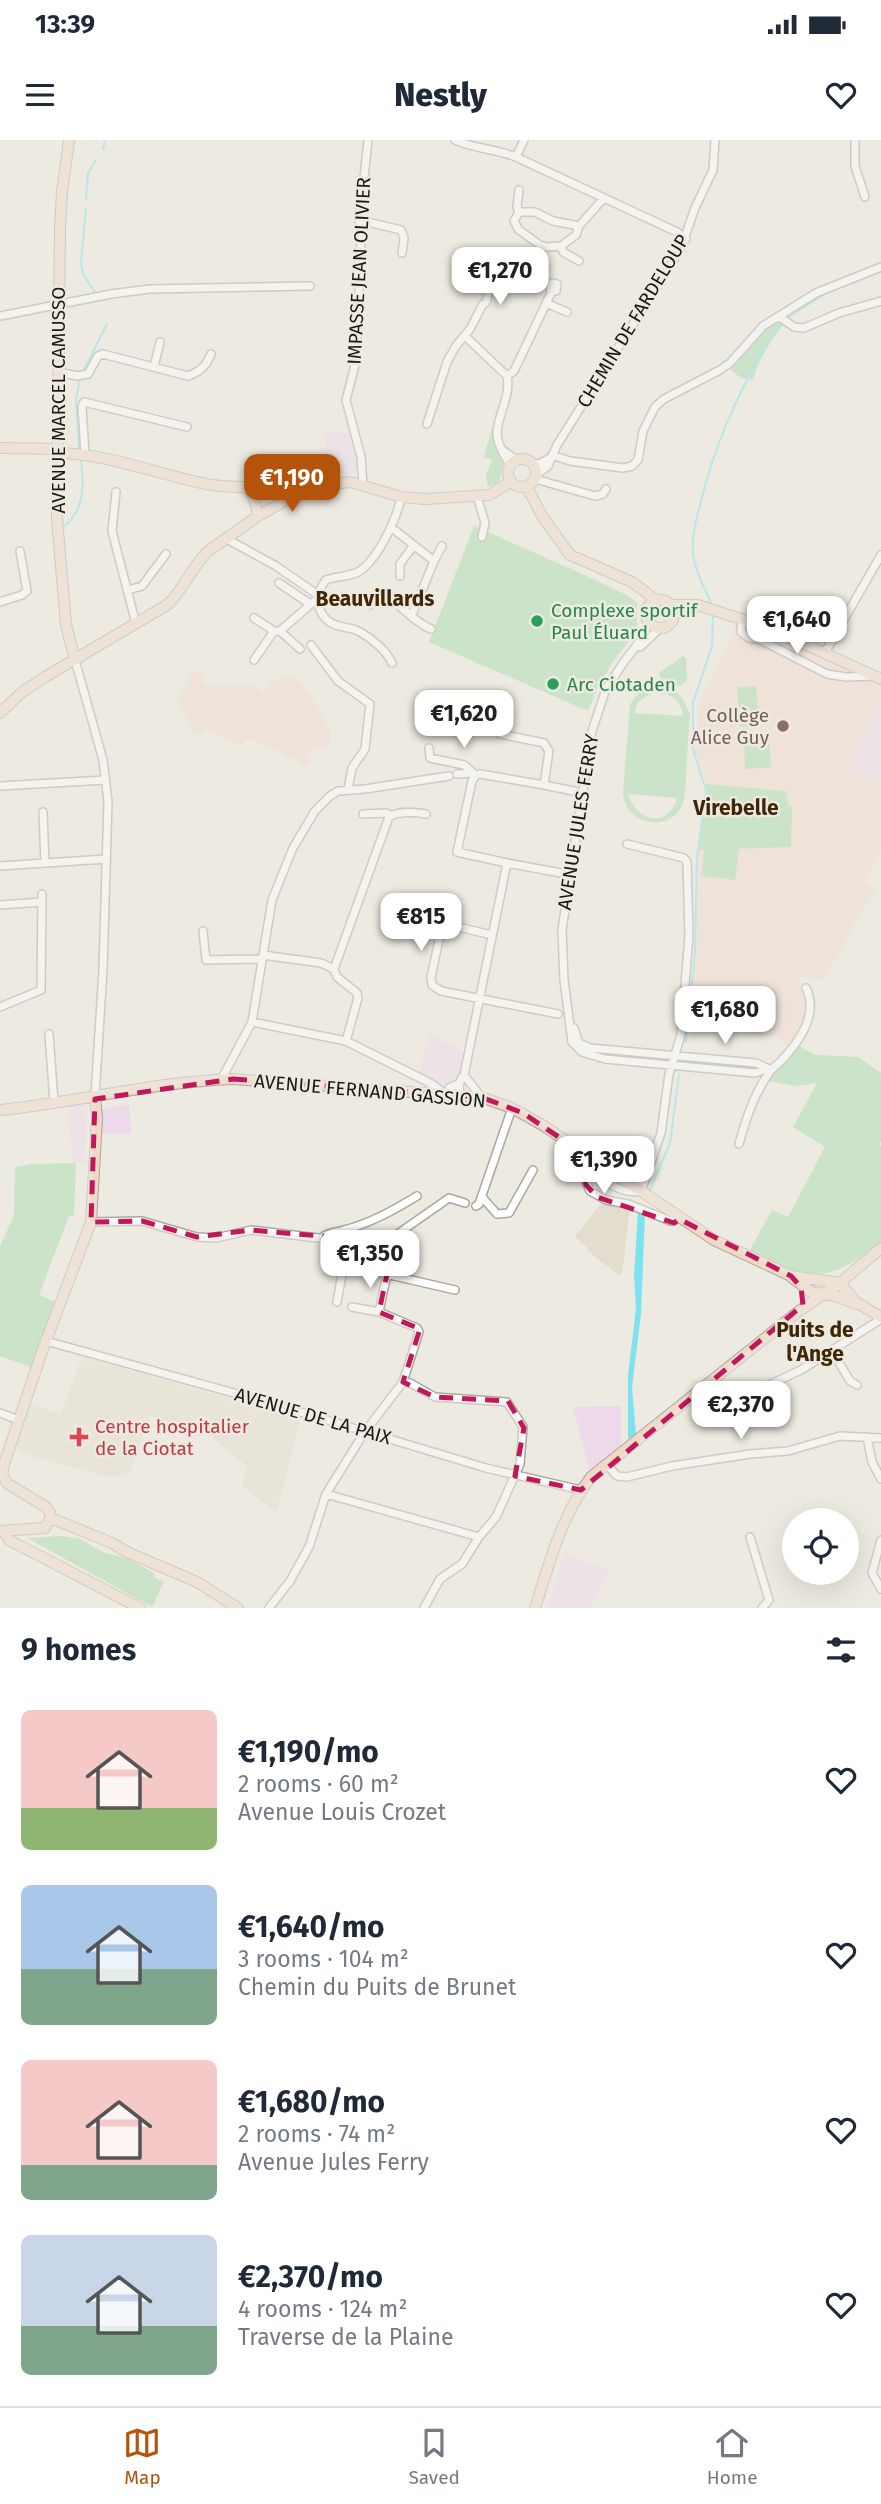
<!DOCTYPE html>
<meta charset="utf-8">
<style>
:root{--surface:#fff;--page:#f6f6f7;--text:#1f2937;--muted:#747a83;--line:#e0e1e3;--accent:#b45309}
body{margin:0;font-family:"Fira Sans",sans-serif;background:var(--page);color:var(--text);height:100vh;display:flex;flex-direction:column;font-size:26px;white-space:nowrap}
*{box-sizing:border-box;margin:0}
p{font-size:23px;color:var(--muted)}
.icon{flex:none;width:38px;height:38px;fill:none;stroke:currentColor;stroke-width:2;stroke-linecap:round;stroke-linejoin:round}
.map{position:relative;height:1468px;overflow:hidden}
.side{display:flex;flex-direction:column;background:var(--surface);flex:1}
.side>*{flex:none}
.buttons{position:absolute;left:782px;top:1368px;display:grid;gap:14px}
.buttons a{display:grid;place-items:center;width:77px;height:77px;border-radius:50%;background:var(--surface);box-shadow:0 7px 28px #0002;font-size:35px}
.price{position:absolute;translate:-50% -60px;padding:0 16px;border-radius:14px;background:#fff;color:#222;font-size:23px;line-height:46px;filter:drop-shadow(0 2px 4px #0008)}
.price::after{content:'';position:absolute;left:50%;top:42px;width:21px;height:16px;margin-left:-10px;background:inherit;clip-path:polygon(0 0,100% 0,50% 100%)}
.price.active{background:var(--accent);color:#fff}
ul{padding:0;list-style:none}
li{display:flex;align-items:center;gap:21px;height:175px;padding:0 21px}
li span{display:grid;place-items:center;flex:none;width:196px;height:140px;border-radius:10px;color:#555}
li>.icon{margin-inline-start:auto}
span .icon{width:84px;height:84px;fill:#fffc;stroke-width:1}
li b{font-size:30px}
h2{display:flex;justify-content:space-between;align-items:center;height:84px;padding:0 21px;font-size:30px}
.status{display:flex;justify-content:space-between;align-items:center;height:49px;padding:0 35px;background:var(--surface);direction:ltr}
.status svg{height:19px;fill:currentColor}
header{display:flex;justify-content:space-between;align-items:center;height:91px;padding:0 21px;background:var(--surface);font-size:32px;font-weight:800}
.menu{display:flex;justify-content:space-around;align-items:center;height:98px;border-top:2px solid var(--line);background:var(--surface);font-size:19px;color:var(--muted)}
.menu a{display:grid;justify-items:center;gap:4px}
.menu .active{color:var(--accent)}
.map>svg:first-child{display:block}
</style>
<div class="status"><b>13:39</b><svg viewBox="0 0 49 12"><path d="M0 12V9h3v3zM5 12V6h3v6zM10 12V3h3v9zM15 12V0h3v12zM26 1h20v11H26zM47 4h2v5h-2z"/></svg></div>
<header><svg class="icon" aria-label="menu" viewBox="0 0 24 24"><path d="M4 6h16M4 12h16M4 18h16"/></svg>Nestly<svg class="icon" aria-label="heart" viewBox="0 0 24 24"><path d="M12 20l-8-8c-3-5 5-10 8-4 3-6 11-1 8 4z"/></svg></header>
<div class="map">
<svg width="881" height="1468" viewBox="0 0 881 1468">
<rect width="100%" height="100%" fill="#edeae1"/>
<path fill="#edd9ea" d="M326 293H353L360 332 324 339Z
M881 551V642L851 630Z
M430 894 468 915 457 949 419 934Z
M87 962 85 1023H74L66 963Z
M129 964 131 994 100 993V970Z
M621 1266V1306L590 1332 573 1267Z
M564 1413 610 1431 590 1468H548Z"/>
<path fill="#e2ddcd" d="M602 1062 630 1068 622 1134 619 1135 588 1111 587 1107 575 1097Z
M82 1217 301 1278 277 1373 242 1346 247 1326 205 1292 151 1276 130 1332 112 1338 18 1312V1306L14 1304 28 1263 61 1274Z"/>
<path fill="#f1dcce" d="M735 482 771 490 881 542V551L851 630 881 642V709L865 742 875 749 823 841 799 836 800 847 808 866 796 901 789 910 776 894 775 897 738 893V889L733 893 705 890 702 885 687 883 697 793V710L791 707V667H788L786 651 706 644 695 611 700 561 732 495Z
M193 531 204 534 203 545H257V548L264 552 275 539 297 538 310 555 331 594 328 604 307 612 311 622 302 626 296 619 285 617 283 611 270 609 253 600H245L243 607 206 588 196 595 186 583 188 577 178 562Z"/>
<path fill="#a0dbac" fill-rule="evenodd" d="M777 183 784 184C771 201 758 219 753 240L741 238 731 230 768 186Z
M492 287 495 308 503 323 499 342 488 347 486 336 492 320 484 317Z
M474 386 578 432 627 455 637 463V491L614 520 596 551 588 571 429 502Z
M683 516 686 518 687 541 679 546 660 538 659 533Z
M653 546C674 545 685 556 690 576 688 597 687 617 686 637 685 644 686 653 684 659 675 694 627 688 623 654L630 564 642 550ZM653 552C670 553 681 559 683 576L634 573 638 562ZM628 655 629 654 677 658C668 689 637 682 628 655Z
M756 546 759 585 740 587 737 547Z
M769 598 771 627 745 629 744 600Z
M706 644 786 651 788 666 792 667 791 707 735 709 739 710 735 740 701 736 704 710H697Z
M799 906 816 915 858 917 881 933V1002L879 1004 881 1006V1102C827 1145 810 1141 749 1112L772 1070 788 1077 825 1007 793 987 817 943 796 946 768 941Z
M76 1023 74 1076H69L39 1155 56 1162 31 1227 0 1216V1107L14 1075 15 1027 32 1024Z
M62 1396 80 1399 105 1413 127 1418 155 1434 154 1437 164 1442 152 1467 27 1398Z"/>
<path fill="#7ce2ee" d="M638 1071 645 1073 641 1174 632 1247 636 1294 628 1299V1236L636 1168 634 1136Z"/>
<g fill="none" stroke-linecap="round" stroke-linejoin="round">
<path stroke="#7ce2ee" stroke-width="2" d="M103 9 105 0
M86 59 88 33 95 21
M86 69 81 123 83 134 95 152
M786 179 826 153
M84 230 107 184
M79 309 76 260 80 239
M63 387C85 372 84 344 81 320
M712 465C706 451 697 435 694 420 690 400 696 380 701 361 716 299 743 242 776 188L781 183
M686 902 695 813 697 717 706 665V650L693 609V562L712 506 713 474
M650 1050 670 1003 679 934"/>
<defs>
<path id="street" d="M455 0C475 9 496 9 516 17L677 92 686 99
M855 0V26L865 57
M516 17 524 0
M519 72 517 67 519 50
M359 80 401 90 404 98 402 113
M579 86 553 81 535 72H519L514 81 519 90 540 105 547 107 561 106 576 95 579 86 603 59
M561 106 563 112 579 121
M546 163 567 172
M0 176 111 154 150 149 310 146
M780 177 794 187 804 188 839 173 881 161
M465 196 507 236C512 258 493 281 498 300 500 309 506 318 510 325
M154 227 160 202
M58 232 77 236 88 234 98 216 103 214 188 236C201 231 206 226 211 214
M507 236 514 231 552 151 550 148 552 143 557 144 556 151H552
M427 284 447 222 456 206 470 189 483 164 486 163 493 134 498 135 497 142H493
M504 311 516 320
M85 314 82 266 84 262 187 287
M552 315 570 321 623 328 632 326 638 320 643 291 655 267 664 259 720 230 730 223 763 186 816 153 881 127
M532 323 539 324 550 318
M536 335 548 326 557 305 681 108 695 68 713 30 715 0
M535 339 595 356 603 354 606 349
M363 344 361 317 346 260 356 221 361 100 359 85 368 0
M116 352 112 391 136 484
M477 356 485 383 482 397
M392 388 434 421 412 475
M225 398 276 426 318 455
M434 421 442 406
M400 436V424L414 405
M279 443 310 464
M128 450 142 446 166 414
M0 462 22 455 27 451 20 411
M370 465 380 453 384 454C401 464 413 482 431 489
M254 478 274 491H280L318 458
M742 480 741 492 749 498 759 499 827 534 846 537 874 536
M648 483 644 496 623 523 606 549 592 591 562 790 564 840 572 902 582 912 605 919 755 933 766 929
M280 491 300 509
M311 505 338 541 370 564 365 609 352 628 348 649
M640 507 659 489
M827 509 881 415
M75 520 103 620 108 661 103 830 95 956
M254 520 274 491
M392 523C387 511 371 498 360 492 352 487 342 488 333 484 316 475 314 454 326 440 336 436 348 437 358 432 377 421 397 379 401 357
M429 608 430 618 464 625 472 632
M457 634 473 633
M544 645 574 651
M0 646 105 640
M43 672 45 723
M363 674 386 673 391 675
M507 723 561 733
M0 726 106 719
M0 765 42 762
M203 791 206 820 262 819
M492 795 454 786 441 791 431 837 432 845 441 851 558 874
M263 815 321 823 334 829 337 837 357 853 358 858 346 901
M334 829 389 677C398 671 415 672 426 674
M0 867 41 850 42 754
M252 882 346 901 432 944 447 955 449 948 460 943
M574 888 579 903 590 908 756 923 769 929
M49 894 54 962
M464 935 481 957
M221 940 252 882 272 760 293 708 315 671 330 656 338 651 365 649 449 636
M461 955C458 949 459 940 464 935L507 723 457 712 472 641 476 635 480 634 544 645 549 611 544 603 500 594
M739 1004C746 979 754 954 769 933 772 928 777 925 781 921 799 902 819 874 806 848
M578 1010 579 1026 590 1051 606 1060 628 1064 671 1081 679 1079
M598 1023C599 1044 623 1053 641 1052L661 993 669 934 681 895 689 795 687 722 684 718 627 704
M634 1048 647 1024
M482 1057 497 1074 509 1073 533 1030
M476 1066 479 1064 512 968
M91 1082 142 1081 197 1097 216 1098 251 1090 335 1100H367L396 1095 449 1058 465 1063
M323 1097C330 1091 336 1093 344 1090 371 1083 394 1070 417 1056
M367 1100 364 1129 455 1150
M337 1162 348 1101
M379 1172 387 1134
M46 1201 277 1265 486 1328 581 1350
M832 1211 850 1241 857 1245
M403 1242 410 1243 435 1257 507 1262 523 1287 520 1324 496 1377 479 1397 462 1424 440 1439 424 1468
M711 1272 801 1230 881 1179
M0 1273 19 1280
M867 1297 872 1322 881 1339
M606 1324 617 1336 627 1337 672 1326 750 1314 788 1311 840 1296 881 1298
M326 1354 479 1397
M750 1397 769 1460 762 1468
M881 1400 872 1433 881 1449
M269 1468 290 1441 309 1407 326 1354 364 1293 403 1242 419 1192 417 1188 379 1172 352 1167"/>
<path id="secondary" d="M69 0 62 52 60 88 57 379 66 485 75 520
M0 308 58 309
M58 313C110 314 156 334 206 344 236 350 279 345 309 344L314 346
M508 333a14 14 0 1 1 28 0a14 14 0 1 1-28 0Z
M247 347 254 357 258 376
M527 347 542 376 570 415 632 442 656 460
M646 474a14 14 0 1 1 28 0a14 14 0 1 1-28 0Z
M670 465H698L772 489 881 539
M0 573 21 553 45 537 167 465C184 450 191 428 207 412L258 376 290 358 322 345 351 342 401 357 425 359 489 355 510 342
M0 970C78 962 154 942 233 939L481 957 512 968 544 986 714 1100 791 1136 840 1143 856 1162 881 1177
M791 1137 811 1152 836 1156 856 1164
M2 1335 4 1324 43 1209 91 1082 97 979 95 956
M2 1335 8 1344 46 1367 50 1373 51 1378
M51 1378 112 1403 127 1412 197 1442 238 1468
M0 1391 45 1388 51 1378
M4 1391 9 1400 140 1468
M535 1468C550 1422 561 1376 591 1337L799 1171 840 1143 881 1108"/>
</defs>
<use href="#street" stroke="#a9a79e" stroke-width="10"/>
<use href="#secondary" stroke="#a9a79e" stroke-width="12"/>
<use href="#street" stroke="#fff" stroke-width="7"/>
<use href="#secondary" stroke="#f0d9c7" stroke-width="10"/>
</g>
<path d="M0 0H881V1468H0ZM233 939 481 957 523 973 578 1010 586 1045 597 1057 674 1083 679 1079 791 1136 801 1147 803 1165 581 1350 515 1336 524 1288 508 1261 435 1257 403 1242 420 1189 379 1172 387 1134 364 1129 367 1100 251 1090 197 1097 142 1081 91 1082 95 959Z" fill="#edeae1" fill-opacity=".55" fill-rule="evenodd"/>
<path fill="none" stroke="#c2185b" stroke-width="5" stroke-dasharray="14 9" stroke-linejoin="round" d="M233 939 481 957 523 973 578 1010 586 1045 597 1057 674 1083 679 1079 791 1136 801 1147 803 1165 581 1350 515 1336 524 1288 508 1261 435 1257 403 1242 420 1189 379 1172 387 1134 364 1129 367 1100 251 1090 197 1097 142 1081 91 1082 95 959Z"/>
<g fill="#2e9e5b" stroke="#edeae1" stroke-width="2.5">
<circle cx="537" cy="481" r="7"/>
<circle cx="553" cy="544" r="7"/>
</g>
<circle fill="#8d6e63" stroke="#edeae1" stroke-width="2.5" cx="783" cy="586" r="7"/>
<path fill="#e0444e" stroke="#edeae1" stroke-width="2.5" d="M75.5 1286.5h7v7h7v7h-7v7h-7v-7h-7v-7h7z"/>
<g text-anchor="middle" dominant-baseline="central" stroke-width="5" stroke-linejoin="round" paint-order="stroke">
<g font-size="19" fill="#1a1916" stroke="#edeae1">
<text transform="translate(359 131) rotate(-87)">IMPASSE JEAN OLIVIER</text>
<text transform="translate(633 181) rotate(-59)">CHEMIN DE FARDELOUP</text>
<text transform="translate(58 260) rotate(-90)">AVENUE MARCEL CAMUSSO</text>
<text transform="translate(578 682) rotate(-81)">AVENUE JULES FERRY</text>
<text transform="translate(370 951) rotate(5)">AVENUE FERNAND GASSION</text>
<text transform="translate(313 1276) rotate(16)">AVENUE DE LA PAIX</text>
</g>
<g font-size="19" fill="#27864d" stroke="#edeae1" text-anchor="start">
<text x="551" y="470">Complexe sportif<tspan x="551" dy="22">Paul Éluard</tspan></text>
<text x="567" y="544">Arc Ciotaden</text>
</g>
<g font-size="19" fill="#785e54" stroke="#edeae1" text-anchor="end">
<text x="769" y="575">Collège<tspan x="769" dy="22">Alice Guy</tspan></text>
</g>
<g font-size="19" fill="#be3a42" stroke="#edeae1" text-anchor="start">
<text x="95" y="1286">Centre hospitalier<tspan x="95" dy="22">de la Ciotat</tspan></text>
</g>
<g font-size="21" font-weight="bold" fill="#402605" stroke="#edeae1">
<text x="375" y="459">Beauvillards</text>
<text x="736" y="668">Virebelle</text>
<text x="815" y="1190">Puits de<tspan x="815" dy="24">l'Ange</tspan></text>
</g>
</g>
</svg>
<div class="buttons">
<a><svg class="icon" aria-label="locate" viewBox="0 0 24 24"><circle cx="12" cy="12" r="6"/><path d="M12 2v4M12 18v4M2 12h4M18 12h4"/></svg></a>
</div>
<b class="price" style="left:500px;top:167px">€1,270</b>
<b class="price active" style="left:292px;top:374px">€1,190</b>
<b class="price" style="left:797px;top:516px">€1,640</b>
<b class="price" style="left:464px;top:610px">€1,620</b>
<b class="price" style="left:421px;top:813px">€815</b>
<b class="price" style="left:725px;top:906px">€1,680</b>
<b class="price" style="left:604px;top:1056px">€1,390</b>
<b class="price" style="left:370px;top:1150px">€1,350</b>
<b class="price" style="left:741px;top:1301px">€2,370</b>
</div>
<section class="side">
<h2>9 homes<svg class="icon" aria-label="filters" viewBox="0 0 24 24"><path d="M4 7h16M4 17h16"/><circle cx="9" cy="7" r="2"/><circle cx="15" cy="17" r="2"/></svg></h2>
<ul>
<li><span style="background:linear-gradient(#f6c9c9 70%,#8fb573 0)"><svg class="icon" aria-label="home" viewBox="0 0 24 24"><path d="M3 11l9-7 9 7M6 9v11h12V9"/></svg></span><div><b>€1,190/mo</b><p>2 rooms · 60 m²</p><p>Avenue Louis Crozet</p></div><svg class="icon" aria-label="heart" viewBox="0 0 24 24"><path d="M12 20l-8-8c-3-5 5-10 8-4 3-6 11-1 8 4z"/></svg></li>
<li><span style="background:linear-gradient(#a9c7e8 60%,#7fa58c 0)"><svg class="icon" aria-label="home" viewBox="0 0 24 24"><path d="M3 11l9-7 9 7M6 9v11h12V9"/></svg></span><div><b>€1,640/mo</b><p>3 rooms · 104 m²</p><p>Chemin du Puits de Brunet</p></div><svg class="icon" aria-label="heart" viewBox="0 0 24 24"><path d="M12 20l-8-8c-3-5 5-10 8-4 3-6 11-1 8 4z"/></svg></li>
<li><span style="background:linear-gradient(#f6c9c9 75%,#7fa58c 0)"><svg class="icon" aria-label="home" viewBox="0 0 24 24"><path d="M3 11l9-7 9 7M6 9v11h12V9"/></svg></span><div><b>€1,680/mo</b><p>2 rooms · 74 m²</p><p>Avenue Jules Ferry</p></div><svg class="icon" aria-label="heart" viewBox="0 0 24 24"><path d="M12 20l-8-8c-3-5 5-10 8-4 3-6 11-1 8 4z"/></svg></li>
<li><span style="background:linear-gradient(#c9d6e8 65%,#7fa58c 0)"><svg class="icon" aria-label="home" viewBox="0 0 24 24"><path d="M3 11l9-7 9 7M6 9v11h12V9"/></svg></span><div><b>€2,370/mo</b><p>4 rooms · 124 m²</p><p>Traverse de la Plaine</p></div><svg class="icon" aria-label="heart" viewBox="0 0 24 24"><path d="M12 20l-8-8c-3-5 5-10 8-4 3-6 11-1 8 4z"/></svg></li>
</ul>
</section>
<nav class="menu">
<a class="active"><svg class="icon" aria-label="map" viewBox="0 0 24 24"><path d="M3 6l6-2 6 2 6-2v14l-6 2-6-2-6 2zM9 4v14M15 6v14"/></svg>Map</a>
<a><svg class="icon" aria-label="saved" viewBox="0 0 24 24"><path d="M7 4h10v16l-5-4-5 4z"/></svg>Saved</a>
<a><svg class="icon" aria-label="home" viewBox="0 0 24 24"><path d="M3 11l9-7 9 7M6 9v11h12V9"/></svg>Home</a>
</nav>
